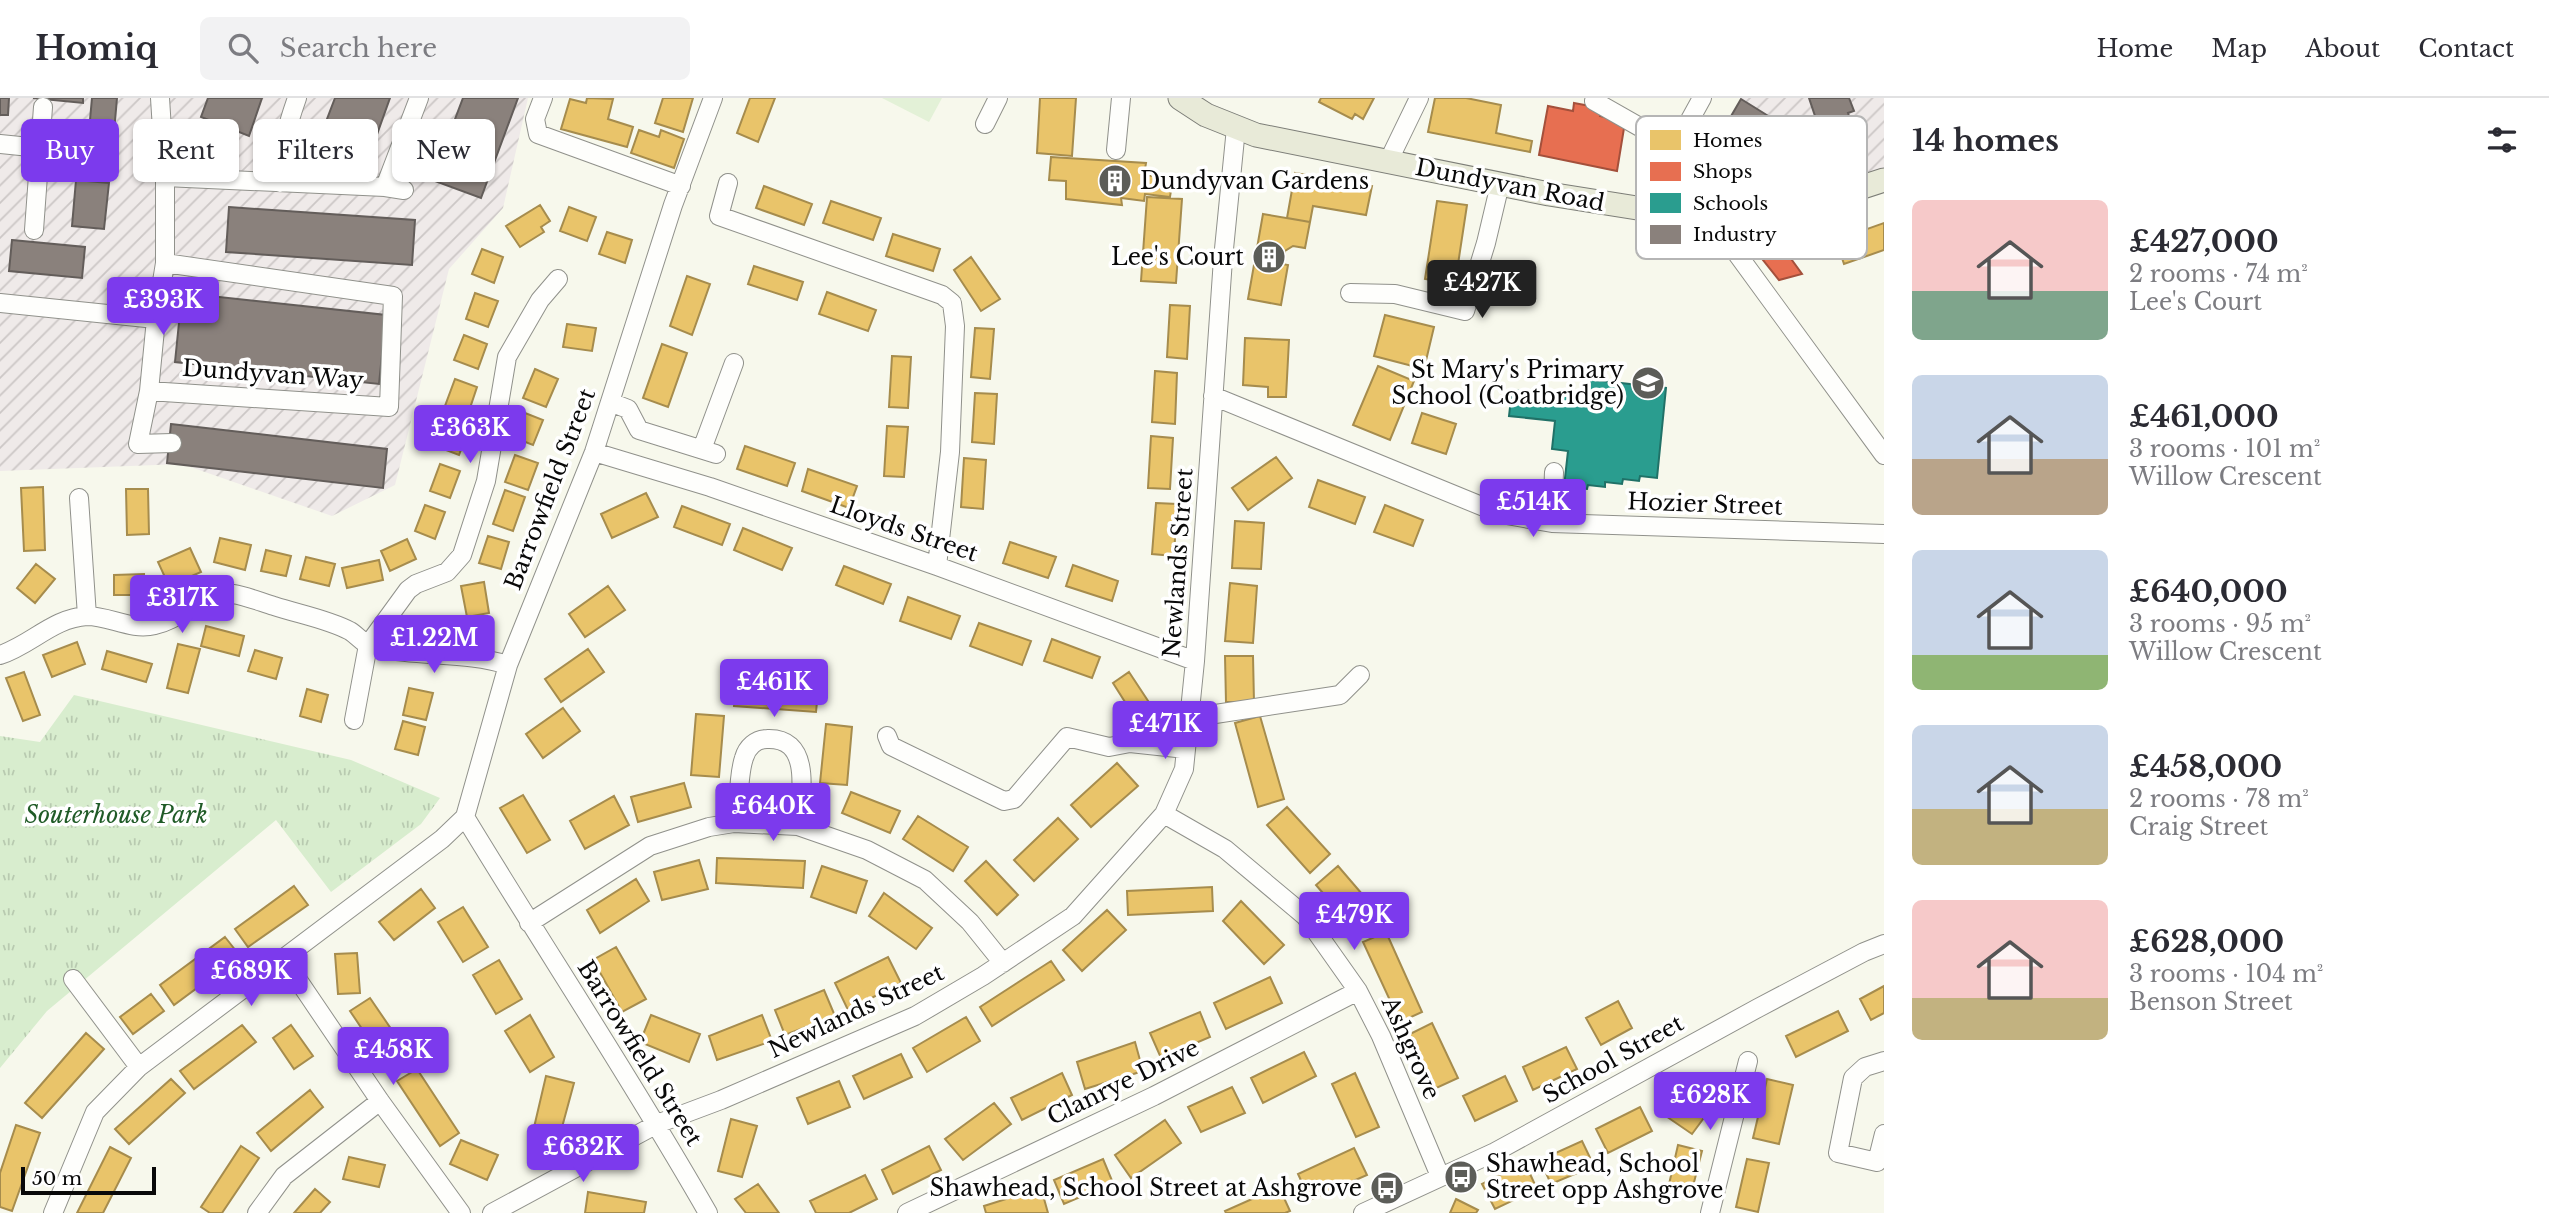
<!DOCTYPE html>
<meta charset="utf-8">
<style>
:root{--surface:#fff;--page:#f2f2f3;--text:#2b2b33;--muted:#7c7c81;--line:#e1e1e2;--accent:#7c3aed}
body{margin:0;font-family:"Libre Baskerville",serif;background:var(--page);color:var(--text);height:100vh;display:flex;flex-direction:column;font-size:26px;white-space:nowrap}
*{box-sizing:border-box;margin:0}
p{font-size:23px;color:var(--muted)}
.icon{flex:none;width:38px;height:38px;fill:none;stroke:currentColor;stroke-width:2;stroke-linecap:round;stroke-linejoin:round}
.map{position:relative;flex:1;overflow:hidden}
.sheet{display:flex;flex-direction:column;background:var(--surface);width:665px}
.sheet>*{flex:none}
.guide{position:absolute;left:21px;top:21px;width:665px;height:63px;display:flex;gap:14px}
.scale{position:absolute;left:21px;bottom:18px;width:135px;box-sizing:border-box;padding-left:7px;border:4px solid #090909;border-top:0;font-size:19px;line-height:24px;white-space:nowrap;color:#090909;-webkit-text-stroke:5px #fff;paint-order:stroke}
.price{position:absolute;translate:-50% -60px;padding:0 16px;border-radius:7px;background:var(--accent);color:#fff;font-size:23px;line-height:46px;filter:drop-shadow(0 2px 4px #0008)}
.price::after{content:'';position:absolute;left:50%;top:42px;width:21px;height:16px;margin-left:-10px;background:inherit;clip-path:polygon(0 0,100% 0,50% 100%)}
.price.on{background:#222;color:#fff}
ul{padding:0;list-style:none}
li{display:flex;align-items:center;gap:21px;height:175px;padding:0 28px}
li span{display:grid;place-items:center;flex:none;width:196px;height:140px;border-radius:10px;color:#555}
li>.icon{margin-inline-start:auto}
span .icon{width:84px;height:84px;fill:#fffc;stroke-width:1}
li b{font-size:30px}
h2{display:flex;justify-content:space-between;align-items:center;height:84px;padding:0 28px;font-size:30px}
.tag{padding:0 24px;border-radius:10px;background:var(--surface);box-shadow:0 2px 5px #0004;font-size:24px;line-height:63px}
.tag.on{background:var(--accent);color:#fff}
header{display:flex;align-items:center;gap:42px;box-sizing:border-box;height:98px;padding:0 35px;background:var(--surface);border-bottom:2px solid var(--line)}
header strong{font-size:33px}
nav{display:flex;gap:38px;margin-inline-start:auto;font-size:24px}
.search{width:490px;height:63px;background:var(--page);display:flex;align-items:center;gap:18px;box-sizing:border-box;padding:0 24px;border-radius:10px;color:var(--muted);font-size:26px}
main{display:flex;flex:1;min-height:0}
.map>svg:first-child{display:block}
</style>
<header>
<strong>Homiq</strong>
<div class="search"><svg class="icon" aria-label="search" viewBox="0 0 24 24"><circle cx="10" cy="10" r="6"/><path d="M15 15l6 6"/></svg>Search here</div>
<nav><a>Home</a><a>Map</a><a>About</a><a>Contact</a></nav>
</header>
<main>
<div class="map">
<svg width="1884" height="1115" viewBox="0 0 1884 1115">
<defs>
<pattern id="industrial-furrows" width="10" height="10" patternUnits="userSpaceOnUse" patternTransform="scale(1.75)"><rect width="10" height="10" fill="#efeae9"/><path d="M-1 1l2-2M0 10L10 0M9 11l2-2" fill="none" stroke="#ccc7c6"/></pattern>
<pattern id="park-tufts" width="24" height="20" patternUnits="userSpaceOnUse" patternTransform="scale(1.75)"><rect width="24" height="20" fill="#d8edce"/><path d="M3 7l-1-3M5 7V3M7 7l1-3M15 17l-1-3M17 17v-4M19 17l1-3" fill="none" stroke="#b8cab0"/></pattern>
</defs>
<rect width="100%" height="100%" fill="#f7f8ec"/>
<path fill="url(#industrial-furrows)" d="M0 0H528L503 110 449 171 395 387 332 418 182 366 0 373Z
M1741 0H1884V74L1751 116 1681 98Z"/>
<path fill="url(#park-tufts)" d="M74 597 351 662 440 700 421 726 331 794 276 722 47 913 0 970V638L40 644Z"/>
<path fill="#e3f1d7" d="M882 0H942L929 24Z"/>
<path fill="#e9c46a" stroke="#a68c4d" stroke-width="2" d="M587 0 613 1 608 21 633 29 627 49 561 31 570 1 586 5Z
M663 0H693L683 34 655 25Z
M750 0H775L758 44 737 35Z
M1040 0H1076L1072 58 1037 55Z
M1321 0H1374L1363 21 1355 16 1352 21 1319 4Z
M1435 0H1466L1501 7 1496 35 1532 43 1530 54 1428 34Z
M639 32 659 39 661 32 684 41 674 70 631 55Z
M1051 59 1146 65 1144 77 1173 80 1170 99 1145 96 1144 103 1121 100 1122 107 1066 101V83L1049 82Z
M1295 75 1372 88 1366 117 1313 108 1310 124 1287 120Z
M764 88 812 106 804 127 756 110Z
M1147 99 1182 101 1176 185 1141 183Z
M831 103 881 120 873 142 823 125Z
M1437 103 1467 107 1455 186 1425 181Z
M540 107 550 123 541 129 544 134 520 149 506 128Z
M569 109 596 119 587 143 560 133Z
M1263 116 1310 124 1305 150 1293 148 1285 153 1282 166 1288 167 1281 207 1248 201Z
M1884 125V152L1844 166 1836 142Z
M607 134 632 142 625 165 599 156Z
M893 136 940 151 933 173 886 158Z
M482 151 503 159 494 185 472 176Z
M971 159 1000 201 981 213 954 172Z
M754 168 803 184 797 202 748 186Z
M687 178 710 186 692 237 670 228Z
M827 194 876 212 868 233 819 216Z
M475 195 498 203 488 229 466 221Z
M1170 207 1190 208 1187 261 1167 259Z
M1385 217 1434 229 1424 271 1374 258Z
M567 226 596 230 592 253 563 249Z
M975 230 994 231 990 281 971 279Z
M464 237 487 246 478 271 454 262Z
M1245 240 1289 242 1286 299H1268V289L1243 287Z
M662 246 687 255 668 309 643 300Z
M892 258 911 259 908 310 889 309Z
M1378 268 1414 283 1390 342 1353 327Z
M535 271 558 281 546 309 523 300Z
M1155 273 1177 275 1175 326 1152 324Z
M455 281 477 289 468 316 445 308Z
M975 295 997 296 994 346 972 344Z
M525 315 543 322 533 347 515 340Z
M1422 315 1456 326 1446 356 1412 345Z
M450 317 471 325 459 357 438 349Z
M887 328 908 329 904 379 884 378Z
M1151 338 1173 340 1170 391 1148 390Z
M745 348 795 365 787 388 737 371Z
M515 357 538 365 528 392 505 384Z
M1276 359 1292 380 1248 412 1232 390Z
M964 360 986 362 983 411 961 409Z
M440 366 460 373 450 400 430 393Z
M808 371 857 388 849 410 802 393Z
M1318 382 1365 399 1355 426 1309 409Z
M43 389 45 452 24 453 21 390Z
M126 391H148L149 436 127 437Z
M505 392 525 399 513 433 493 426Z
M646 395 658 419 612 440 601 416Z
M1156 405 1177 406 1174 458 1152 456Z
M425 407 445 414 435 441 415 433Z
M1385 407 1423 422 1413 448 1374 434Z
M682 408 730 426 722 447 674 429Z
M1235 423 1264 425 1261 471 1232 470Z
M743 430 792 450 782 472 734 452Z
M488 438 509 444 501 471 479 465Z
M220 440 251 447 245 472 214 464Z
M407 441 416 461 390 473 381 453Z
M1010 444 1056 459 1048 480 1003 465Z
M190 450 201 474 169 488 158 464Z
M266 452 291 458 286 478 261 473Z
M306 459 335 466 329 488 300 481Z
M379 462 383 482 347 490 342 470Z
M36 466 55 481 35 505 17 490Z
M1073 467 1118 483 1112 503 1066 488Z
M844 468 891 486 883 506 836 487Z
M144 476V497H114V477Z
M484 484 489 515 467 519 461 488Z
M1230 485 1257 488 1253 545 1225 543Z
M608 488 625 512 585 539 569 516Z
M908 499 960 518 951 541 900 523Z
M979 525 1031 543 1022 567 970 548Z
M206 528 244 538 239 558 201 548Z
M1052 541 1100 559 1092 580 1044 563Z
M77 544 85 566 52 579 43 557Z
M178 546 200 551 188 595 167 590Z
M588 551 604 574 561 604 545 581Z
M255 552 282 560 276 581 248 573Z
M107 553 152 566 146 584 102 571Z
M1225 558H1253L1254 604H1226Z
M24 574 40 617 23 623 6 580Z
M1129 574 1156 615 1139 626 1113 585Z
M736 587 818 594 816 614 734 608Z
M409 590 433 595 426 622 403 617Z
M307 591 328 597 321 624 300 618Z
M563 610 580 633 543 660 526 636Z
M696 616 724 618 719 679 691 677Z
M1260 618 1284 701 1258 709 1235 625Z
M403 623 425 629 418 657 395 651Z
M826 626 852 629 847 687 820 685Z
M1117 665 1138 688 1091 729 1071 707Z
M684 685 691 709 638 724 631 699Z
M851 694 900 713 890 735 842 715Z
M523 697 550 742 527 755 500 710Z
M614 698 629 727 585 751 570 723Z
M1287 709 1330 756 1310 775 1267 727Z
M918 718 968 749 953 773 903 741Z
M1058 720 1078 741 1034 783 1014 762Z
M717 760 805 763 803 790 716 785Z
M699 762 708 791 662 802 654 774Z
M986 763 1018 797 997 817 965 783Z
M822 768 867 783 856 815 811 799Z
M1338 768 1380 817 1358 836 1316 787Z
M636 781 649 803 600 835 587 812Z
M294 788 308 807 248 849 235 831Z
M1212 789 1213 813 1128 817 1127 793Z
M421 791 435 810 394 842 379 824Z
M884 795 932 830 916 851 869 818Z
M1241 803 1284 847 1264 866 1223 823Z
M463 809 488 849 463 864 438 824Z
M1107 812 1126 832 1082 873 1063 852Z
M1386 834 1422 914 1400 924 1363 844Z
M225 839 240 858 174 907 160 887Z
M616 849 646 901 622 914 593 862Z
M357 855 360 895 338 896 335 856Z
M888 859 901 885 848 912 835 885Z
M499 862 522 901 496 916 473 877Z
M1051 863 1064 882 992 928 980 909Z
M1270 879 1282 905 1226 931 1214 905Z
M1884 888V915L1871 922 1860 901Z
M824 892 835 918 785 937 775 912Z
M151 896 164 913 133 936 120 919Z
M370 900 413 963 393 977 350 913Z
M1618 903 1632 930 1601 947 1586 920Z
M1838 913 1848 933 1796 959 1786 938Z
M1200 914 1210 939 1161 960 1150 935Z
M530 917 554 959 530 974 505 933Z
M651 917 700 936 689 964 640 944Z
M762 917 772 943 717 962 709 938Z
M966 919 980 943 927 974 913 950Z
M1432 925 1458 980 1432 992 1406 938Z
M242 927 256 944 194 991 180 973Z
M291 927 313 958 294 971 273 940Z
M86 935 104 951 42 1020 25 1005Z
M1135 944 1143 973 1085 991 1077 964Z
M1566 949 1577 971 1533 992 1523 969Z
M1304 954 1316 978 1263 1005 1251 980Z
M901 956 912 979 864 1001 853 978Z
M417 971 459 1035 440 1048 397 983Z
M1062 975 1072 997 1022 1022 1011 1000Z
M1355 975 1379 1029 1356 1039 1332 986Z
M546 978 574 985 558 1044 532 1038Z
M1505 978 1517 1003 1475 1023 1463 998Z
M171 981 185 995 129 1046 115 1031Z
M1767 981 1793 987 1779 1046 1753 1040Z
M839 983 850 1009 808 1026 797 1000Z
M1232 989 1245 1015 1201 1034 1188 1009Z
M310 992 323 1009 271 1053 257 1035Z
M1673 994 1706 1017 1692 1036 1660 1014Z
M994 1005 1011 1026 963 1062 945 1041Z
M1640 1009 1652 1033 1608 1055 1596 1031Z
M731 1021 757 1028 742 1079 718 1073Z
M1165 1022 1181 1045 1131 1080 1115 1057Z
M16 1027 40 1035 12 1113 0 1109V1075Z
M461 1042 498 1057 487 1082 450 1066Z
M1582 1043 1594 1068 1551 1086 1540 1062Z
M1678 1047 1702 1053 1690 1100 1667 1095Z
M241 1048 259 1060 222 1115H210L201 1109Z
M929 1048 941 1072 893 1096 882 1072Z
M110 1049 131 1060 103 1115H77Z
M1354 1050 1367 1077 1310 1102 1298 1076Z
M349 1059 385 1067 379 1089 343 1081Z
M1103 1061 1113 1085 1064 1106 1054 1082Z
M1747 1061 1769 1065 1758 1114 1736 1109Z
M1525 1065 1537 1091 1495 1111 1482 1086Z
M865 1077 877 1101 849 1115H816L810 1103Z
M758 1086 779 1115H746L735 1101Z
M1279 1089 1290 1113 1285 1115H1226L1225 1113Z
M1041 1090 1048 1115H986L984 1108Z
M315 1091 330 1104 320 1115H294Z
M588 1094 646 1104 644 1115H585Z
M1456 1101 1478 1112 1476 1115H1450Z"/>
<path fill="#e76f51" stroke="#a4503b" stroke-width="2" d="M1574 5 1601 10 1600 18 1625 24 1617 73 1539 57 1548 8 1573 13Z
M1801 136 1806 155 1789 158 1802 176 1779 182 1755 152Z"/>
<path fill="#2a9d8f" stroke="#207167" stroke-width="2" d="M1584 281 1666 290 1657 380 1640 378 1639 383 1623 381 1622 386 1605 384V389L1588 387 1587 391 1564 389 1568 353 1552 351 1555 323 1509 318 1512 292 1582 299Z"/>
<path fill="#8a817c" stroke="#635d5a" stroke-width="2" d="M0 0H9L8 17H0Z
M33 0H83V5Z
M92 0H117L111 68 86 66Z
M208 0H262L249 38 201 19Z
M335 0H390L365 70 316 50Z
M463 0H518L481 100 432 82Z
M1809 0H1849L1854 13 1848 15 1861 53 1830 63Z
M1741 1 1770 19 1748 62 1716 44Z
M76 82 109 85 104 131 72 128Z
M229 109 415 122 412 167 226 154Z
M12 142 85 149 82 180 9 173Z
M182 195 386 217 379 286 175 264Z
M171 326 387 351 383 390 167 365Z"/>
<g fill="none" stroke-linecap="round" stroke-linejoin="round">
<defs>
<path id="minor" d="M543 0 535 21 538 36 681 88
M1594 3 1675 49
M985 26 998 0
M0 46 40 50 34 132
M40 50 43 9
M1116 52 1121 0
M1388 64 1419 0
M165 79 385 89 404 92
M280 85C281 52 286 31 297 0
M728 85 719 118 942 197 952 205 955 228 950 354 937 468
M385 89 419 0
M1656 113 1675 49 1702 0
M1716 127 1884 357
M1350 195 1395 196 1465 213 1486 145 1500 86
M0 205 156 221 165 165V79L160 0
M156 221 149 293 138 346 172 345
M149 293 389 309 393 198 165 165
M1213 298 1501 416 1552 425 1884 436
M610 304 628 311 639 332 716 356
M702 351 734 265
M594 354 710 389 937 468 1195 563
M79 400 87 518
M1552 425 1554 374
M0 557C31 547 53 520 87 518 110 518 131 533 155 527 183 521 201 494 233 496 246 498 261 504 274 508 298 516 327 521 350 533 357 537 363 546 371 548 417 560 464 553 508 567
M1189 620 1340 597 1360 577
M354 622 368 547 408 492 416 486 447 474 462 457 486 383 507 259 540 202 558 181
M887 638 891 648 1004 703 1014 701 1067 639 1109 649 1130 645 1186 651
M1164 716 1225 751 1305 818 1358 893 1381 938 1440 1078
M737 725C739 706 738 677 744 660 747 649 756 641 767 641 813 639 801 698 798 728
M529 825 650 748 709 729 734 725 798 728 867 752 925 782 970 824 1003 865
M73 881 139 969
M298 882 380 1003 461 1115
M1884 963 1865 969 1853 980 1838 1055 1877 1064 1884 1036
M53 1115 95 1014 139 969 442 741 465 719
M257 1115 284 1078 380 1003
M492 1115 657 1026 721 1002 915 918 983 878 1073 818 1164 716 1184 671 1195 563 1223 161 1236 30
M708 1115C631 980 545 851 465 719L508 567 594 354 673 107 713 0
M907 1115 1154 998 1358 893
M1363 1115 1495 1054 1758 910 1864 854 1884 846
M1710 1115 1748 963"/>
<path id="major" d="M1180 0 1206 17 1256 37 1549 96 1656 113 1716 127 1740 129 1884 82"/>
</defs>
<use href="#minor" stroke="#90918b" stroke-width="20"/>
<use href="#major" stroke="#7d7e78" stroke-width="25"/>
<use href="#minor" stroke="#fefefc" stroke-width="18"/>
<use href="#major" stroke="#e8ead8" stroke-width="23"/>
</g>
<defs>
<symbol id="building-disc" viewBox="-11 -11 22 22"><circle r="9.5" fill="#5c5d58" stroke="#fff"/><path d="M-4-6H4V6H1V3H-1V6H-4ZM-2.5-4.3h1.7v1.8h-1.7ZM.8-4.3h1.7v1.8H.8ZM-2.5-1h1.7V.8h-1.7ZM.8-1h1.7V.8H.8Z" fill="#fff"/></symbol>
<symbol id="school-disc" viewBox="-11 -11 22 22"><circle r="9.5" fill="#5c5d58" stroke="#fff"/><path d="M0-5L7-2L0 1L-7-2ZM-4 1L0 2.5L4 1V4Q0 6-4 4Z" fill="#fff"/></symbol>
<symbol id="bus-disc" viewBox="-11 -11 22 22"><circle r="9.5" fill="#5c5d58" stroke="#fff"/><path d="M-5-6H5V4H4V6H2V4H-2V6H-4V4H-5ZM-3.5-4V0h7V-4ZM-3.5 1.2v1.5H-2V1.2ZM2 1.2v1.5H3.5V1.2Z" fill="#fff"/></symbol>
</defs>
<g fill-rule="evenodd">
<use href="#building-disc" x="1096" y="64" width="38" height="38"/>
<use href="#building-disc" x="1250" y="140" width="38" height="38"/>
<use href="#school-disc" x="1629" y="266" width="38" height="38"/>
<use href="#bus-disc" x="1442" y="1060" width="38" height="38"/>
<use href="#bus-disc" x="1368" y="1071" width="38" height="38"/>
</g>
<g text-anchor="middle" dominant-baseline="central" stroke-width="7" stroke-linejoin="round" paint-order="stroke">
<g font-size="23" fill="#090909" stroke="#fff" text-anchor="end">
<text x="1140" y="83" text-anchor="start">Dundyvan Gardens</text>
<text x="1244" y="159">Lee's Court</text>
<text x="1624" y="272">St Mary's Primary<tspan x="1624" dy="26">School (Coatbridge)</tspan></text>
<text x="1486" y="1066" text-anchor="start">Shawhead, School<tspan x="1486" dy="26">Street opp Ashgrove</tspan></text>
<text x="1362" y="1090">Shawhead, School Street at Ashgrove</text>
</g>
<g font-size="23" fill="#090909" stroke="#fff">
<text transform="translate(1510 87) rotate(11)">Dundyvan Road</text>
<text transform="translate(273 276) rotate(4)">Dundyvan Way</text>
<text transform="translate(550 391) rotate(-69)">Barrowfield Street</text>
<text transform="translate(1705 406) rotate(2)">Hozier Street</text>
<text transform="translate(904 431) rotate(19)">Lloyds Street</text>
<text transform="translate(1178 465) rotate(-86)">Newlands Street</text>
<text transform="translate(856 913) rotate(-25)">Newlands Street</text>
<text transform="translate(1411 950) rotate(66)">Ashgrove</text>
<text transform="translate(640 955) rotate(58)">Barrowfield Street</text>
<text transform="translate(1613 961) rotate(-29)">School Street</text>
<text transform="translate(1123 984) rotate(-26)">Clanrye Drive</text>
</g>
<g font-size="23" font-style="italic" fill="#205b27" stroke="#fff">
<text x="116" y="717">Souterhouse Park</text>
</g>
</g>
<rect x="1636" y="18" width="231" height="143" rx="10" fill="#fff" stroke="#b5b5b5" stroke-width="2"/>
<rect x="1650" y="32" width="31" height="20" fill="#e9c46a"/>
<rect x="1650" y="64" width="31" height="19" fill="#e76f51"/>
<rect x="1650" y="95" width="31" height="20" fill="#2a9d8f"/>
<rect x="1650" y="127" width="31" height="19" fill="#8a817c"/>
<g font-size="19" fill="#090909">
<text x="1693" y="49">Homes</text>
<text x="1693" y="80">Shops</text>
<text x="1693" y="112">Schools</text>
<text x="1693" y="143">Industry</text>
</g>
</svg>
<div class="scale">50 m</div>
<b class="price on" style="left:1482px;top:222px">£427K</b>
<b class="price" style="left:163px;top:239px">£393K</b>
<b class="price" style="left:470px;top:367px">£363K</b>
<b class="price" style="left:1533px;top:441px">£514K</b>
<b class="price" style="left:182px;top:537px">£317K</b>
<b class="price" style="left:434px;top:577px">£1.22M</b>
<b class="price" style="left:774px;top:621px">£461K</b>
<b class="price" style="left:1165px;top:663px">£471K</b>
<b class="price" style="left:773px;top:745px">£640K</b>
<b class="price" style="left:1354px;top:854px">£479K</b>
<b class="price" style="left:251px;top:910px">£689K</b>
<b class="price" style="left:393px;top:989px">£458K</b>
<b class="price" style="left:1710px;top:1034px">£628K</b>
<b class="price" style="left:583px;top:1086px">£632K</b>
<div class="guide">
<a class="tag on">Buy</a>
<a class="tag">Rent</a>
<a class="tag">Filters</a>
<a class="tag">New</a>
</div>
</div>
<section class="sheet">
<h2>14 homes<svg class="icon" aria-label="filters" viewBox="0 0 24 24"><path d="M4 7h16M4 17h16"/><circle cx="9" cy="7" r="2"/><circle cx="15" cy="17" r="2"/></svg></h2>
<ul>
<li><span style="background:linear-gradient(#f6c9c9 65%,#7fa58c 0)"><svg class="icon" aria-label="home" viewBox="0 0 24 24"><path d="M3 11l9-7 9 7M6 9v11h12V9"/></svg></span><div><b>£427,000</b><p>2 rooms · 74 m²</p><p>Lee's Court</p></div></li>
<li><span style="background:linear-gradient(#c9d6e8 60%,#b9a48a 0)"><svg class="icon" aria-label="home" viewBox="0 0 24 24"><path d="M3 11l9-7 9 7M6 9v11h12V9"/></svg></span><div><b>£461,000</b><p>3 rooms · 101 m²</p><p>Willow Crescent</p></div></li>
<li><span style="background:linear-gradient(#c9d6e8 75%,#8fb573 0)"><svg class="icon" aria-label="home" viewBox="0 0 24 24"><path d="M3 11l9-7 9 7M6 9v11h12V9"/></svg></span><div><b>£640,000</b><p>3 rooms · 95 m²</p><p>Willow Crescent</p></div></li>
<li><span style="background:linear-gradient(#c9d6e8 60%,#c2b280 0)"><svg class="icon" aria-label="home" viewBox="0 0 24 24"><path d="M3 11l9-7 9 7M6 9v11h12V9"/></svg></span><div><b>£458,000</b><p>2 rooms · 78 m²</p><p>Craig Street</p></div></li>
<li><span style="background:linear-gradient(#f6c9c9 70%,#c2b280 0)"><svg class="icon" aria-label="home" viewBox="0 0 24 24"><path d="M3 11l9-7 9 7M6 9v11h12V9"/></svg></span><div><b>£628,000</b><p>3 rooms · 104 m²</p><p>Benson Street</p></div></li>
</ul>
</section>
</main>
